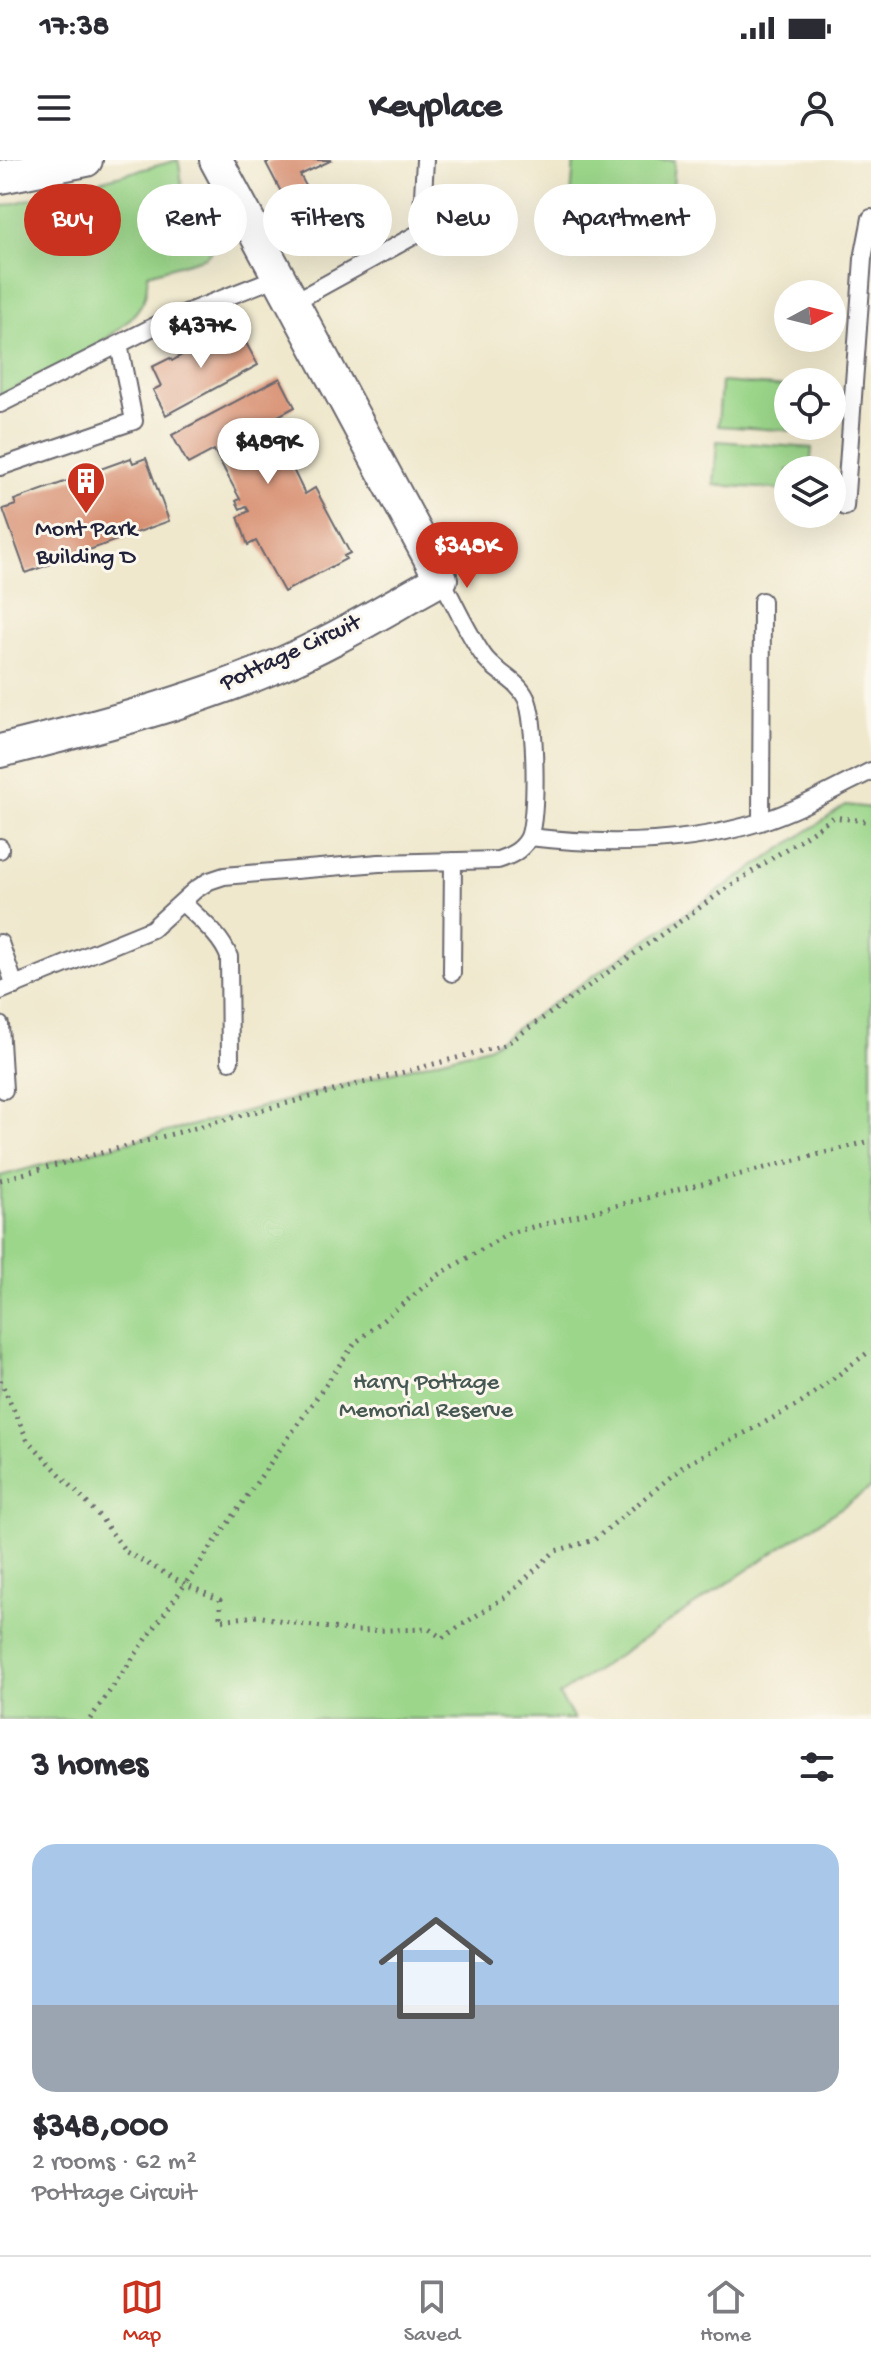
<!DOCTYPE html>
<meta charset="utf-8">
<style>
:root{--surface:#fff;--page:#f2f2f3;--text:#2b2b33;--muted:#7c7c81;--line:#e1e1e2;--accent:#c8321e}
body{margin:0;font-family:"Gochi Hand",sans-serif;background:var(--page);color:var(--text);height:100vh;display:flex;flex-direction:column;font-size:30px;white-space:nowrap}
*{box-sizing:border-box;margin:0}
p{font-size:26px;color:var(--muted)}
.icon{flex:none;width:44px;height:44px;fill:none;stroke:currentColor;stroke-width:2;stroke-linecap:round;stroke-linejoin:round}
.map{position:relative;height:1559px;overflow:hidden}
.panel{display:flex;flex-direction:column;background:var(--surface);flex:1}
.panel>*{flex:none}
.banner{position:absolute;left:24px;top:24px;width:824px;height:72px;display:flex;gap:16px}
.needle{width:52px;rotate:83deg}
.tools{position:absolute;left:774px;top:120px;display:grid;gap:16px}
.tools a{display:grid;place-items:center;width:72px;height:72px;border-radius:50%;background:var(--surface);box-shadow:0 8px 32px #0002;font-size:40px}
.price{position:absolute;translate:-50% -68px;padding:0 18px;border-radius:28px;background:#fff;color:#222;font-size:26px;line-height:52px;filter:drop-shadow(0 2px 4px #0008)}
.price::after{content:'';position:absolute;left:50%;top:48px;width:24px;height:18px;margin-left:-12px;background:inherit;clip-path:polygon(0 0,100% 0,50% 100%)}
.price.on{background:var(--accent);color:#fff}
ul{padding:0;list-style:none}
li{display:grid;align-content:center;gap:16px;height:424px;padding:0 32px}
li+li{border-top:2px solid var(--line)}
li span{display:grid;place-items:center;height:248px;border-radius:24px;color:#555}
li>.icon{margin-inline-start:auto}
span .icon{width:144px;height:144px;fill:#fffc;stroke-width:1}
li b{font-size:34px}
h2{display:flex;justify-content:space-between;align-items:center;height:96px;padding:0 32px;font-size:34px}
.tag{padding:0 28px;border-radius:36px;background:var(--surface);box-shadow:0 8px 32px #0002;font-size:28px;line-height:72px}
.tag.on{background:var(--accent);color:#fff}
.status{display:flex;justify-content:space-between;align-items:center;height:56px;padding:0 40px;background:var(--surface);direction:ltr}
.status svg{height:22px;fill:currentColor}
header{display:flex;justify-content:space-between;align-items:center;height:104px;padding:0 32px;background:var(--surface);font-size:36px;font-weight:700}
.tabs{display:flex;justify-content:space-around;align-items:center;height:112px;border-top:2px solid var(--line);background:var(--surface);font-size:22px;color:var(--muted)}
.tabs a{display:grid;justify-items:center;gap:4px}
.tabs .on{color:var(--accent)}
.map>svg:first-child{display:block}
</style>
<div class="status"><b>17:38</b><svg viewBox="0 0 49 12"><path d="M0 12V9h3v3zM5 12V6h3v6zM10 12V3h3v9zM15 12V0h3v12zM26 1h20v11H26zM47 4h2v5h-2z"/></svg></div>
<header><svg class="icon" aria-label="menu" viewBox="0 0 24 24"><path d="M4 6h16M4 12h16M4 18h16"/></svg>Keyplace<svg class="icon" aria-label="person" viewBox="0 0 24 24"><circle cx="12" cy="8" r="4"/><path d="M4 21q1-7 8-7t8 7"/></svg></header>
<div class="map">
<svg width="871" height="1559" viewBox="0 0 871 1559">
<rect width="100%" height="100%" fill="#fbf7ec"/>
<filter id="ink" filterUnits="userSpaceOnUse"><feTurbulence type="fractalNoise" baseFrequency=".0125" numOctaves="2"/><feDisplacementMap in="SourceGraphic" scale="16" xChannelSelector="R" yChannelSelector="G"/><feConvolveMatrix kernelMatrix="1 2 1 2 8 2 1 2 1" color-interpolation-filters="sRGB"/></filter>
<filter id="wash" filterUnits="userSpaceOnUse"><feTurbulence type="fractalNoise" baseFrequency=".006" numOctaves="4" result="noise"/><feDisplacementMap in="SourceGraphic" scale="32" xChannelSelector="R" yChannelSelector="G"/><feGaussianBlur stdDeviation="1.8" result="paint"/><feColorMatrix in="noise" values="0 0 0 0 0 0 0 0 0 0 0 0 0 0 0 0 0 1.4 0 .05"/><feComposite in="paint" operator="in"/></filter>
<g filter="url(#wash)">
<rect width="100%" height="100%" fill="#efe8cd"/>
<path fill="#9bd68a" stroke="#5e7c62" stroke-width="2" d="M178 0C182 13 181 29 184 40 189 56 209 69 221 80L206 97 148 114C147 122 147 132 144 139 127 179 38 217 0 235V47Z
M574 0H675L669 83 568 76Z
M721 222 788 227V266H814L813 272 718 266Z
M717 281 812 288 810 310H788V330L714 325Z
M846 645 871 648V1328L559 1535 574 1559H0V1016L488 887Z"/>
<g id="blocks">
<path fill="#d89173" d="M272 0H332L300 15 331 72 308 84 266 3Z
M228 168 238 185 245 181 258 205 166 255 153 230 161 226 152 207 170 198 172 201 182 195 178 188 198 177 202 185Z
M280 218 295 247 265 263 283 296 286 295 305 334 315 328 350 393 344 396 346 399 284 432 256 381 248 385 238 357 249 351 246 346 240 349 236 341 240 339 214 290 188 304 172 275Z
M131 298 133 303 146 298 169 361 26 413 3 349 16 345 14 340Z"/>
</g>
</g>
<g filter="url(#ink)">
<use href="#blocks" fill-opacity="0" stroke="#6a676e" stroke-width="2"/>
<g fill="none" stroke-linecap="round" stroke-linejoin="round">
<defs>
<path id="lane" d="M292 143 421 72 425 0
M0 244 165 161 278 117
M0 307 134 261 119 184
M845 347 863 99 871 58
M761 662 762 441
M529 677C606 686 686 685 760 662 798 650 835 629 871 611
M0 690V687
M182 742C199 759 221 775 229 797L230 901
M0 783 15 826
M452 813 453 701
M0 831 152 769 195 730 209 721 224 716 379 703 498 700C510 696 521 691 528 679 538 661 536 557 526 538 517 519 494 512 483 495 467 472 455 444 441 419
M0 865 4 930"/>
<path id="street" d="M0 17 86 0
M0 591C93 568 186 544 274 507 332 483 386 449 441 419L216 0"/>
</defs>
<use href="#lane" stroke="#6a676e" stroke-width="20"/>
<use href="#street" stroke="#6a676e" stroke-width="36"/>
<path stroke="#6a676e" stroke-width="5" stroke-dasharray="2 6" stroke-linecap="butt" d="M0 1020 505 885 723 731 834 657 871 662
M0 1220 27 1279 101 1358 126 1392 185 1424 220 1440V1460L257 1456 305 1465 357 1471 429 1469 442 1478 508 1435 555 1391 594 1380 685 1305 801 1243 871 1190
M90 1559 355 1183 437 1116 509 1073 871 981"/>
<use href="#lane" stroke="#fff" stroke-width="16"/>
<use href="#street" stroke="#fff" stroke-width="32"/>
</g>
</g>
<defs>
<symbol id="building-pin" viewBox="-11 -11 22 30"><path d="M0 17L-7.5 6A9.5 9.5 0 1 1 7.5 6Z" fill="#c8321e" stroke="#fbf7ec"/><path d="M-4-6H4V6H1V3H-1V6H-4ZM-2.5-4.3h1.7v1.8h-1.7ZM.8-4.3h1.7v1.8H.8ZM-2.5-1h1.7V.8h-1.7ZM.8-1h1.7V.8H.8Z" fill="#fff"/></symbol>
</defs>
<g fill-rule="evenodd">
<use href="#building-pin" x="64" y="299" width="44" height="60"/>
</g>
<g text-anchor="middle" dominant-baseline="central" stroke-width="6" stroke-linejoin="round" paint-order="stroke">
<g font-size="24" fill="#22223b" stroke="#fbf7ec">
<text x="86" y="370">Mont Park<tspan x="86" dy="28">Building D</tspan></text>
</g>
<g font-size="24" fill="#22223b" stroke="#fbf7ec">
<text transform="translate(291 494) rotate(-25)">Pottage Circuit</text>
</g>
<g font-size="24" fill="#465853" stroke="#fbf7ec">
<text x="426" y="1223">Harry Pottage<tspan x="426" dy="28">Memorial Reserve</tspan></text>
</g>
</g>
</svg>
<div class="tools">
<a><svg class="needle" viewBox="-14 -14 28 28"><path d="M0-13l5 13h-10z" fill="#e53935"/><path d="M0 13l5-13h-10z" fill="#7c7c81"/></svg></a>
<a><svg class="icon" aria-label="locate" viewBox="0 0 24 24"><circle cx="12" cy="12" r="6"/><path d="M12 2v4M12 18v4M2 12h4M18 12h4"/></svg></a>
<a><svg class="icon" aria-label="layers" viewBox="0 0 24 24"><path d="M12 4l9 5-9 5-9-5zM3 14l9 5 9-5"/></svg></a>
</div>
<b class="price" style="left:201px;top:210px">$437K</b>
<b class="price" style="left:268px;top:326px">$489K</b>
<b class="price on" style="left:467px;top:430px">$348K</b>
<div class="banner">
<a class="tag on">Buy</a>
<a class="tag">Rent</a>
<a class="tag">Filters</a>
<a class="tag">New</a>
<a class="tag">Apartment</a>
</div>
</div>
<section class="panel">
<h2>3 homes<svg class="icon" aria-label="filters" viewBox="0 0 24 24"><path d="M4 7h16M4 17h16"/><circle cx="9" cy="7" r="2"/><circle cx="15" cy="17" r="2"/></svg></h2>
<ul>
<li><span style="background:linear-gradient(#a9c7e8 65%,#9aa5b1 0)"><svg class="icon" aria-label="home" viewBox="0 0 24 24"><path d="M3 11l9-7 9 7M6 9v11h12V9"/></svg></span><div><b>$348,000</b><p>2 rooms · 62 m²</p><p>Pottage Circuit</p></div></li>
</ul>
</section>
<nav class="tabs">
<a class="on"><svg class="icon" aria-label="map" viewBox="0 0 24 24"><path d="M3 6l6-2 6 2 6-2v14l-6 2-6-2-6 2zM9 4v14M15 6v14"/></svg>Map</a>
<a><svg class="icon" aria-label="saved" viewBox="0 0 24 24"><path d="M7 4h10v16l-5-4-5 4z"/></svg>Saved</a>
<a><svg class="icon" aria-label="home" viewBox="0 0 24 24"><path d="M3 11l9-7 9 7M6 9v11h12V9"/></svg>Home</a>
</nav>
